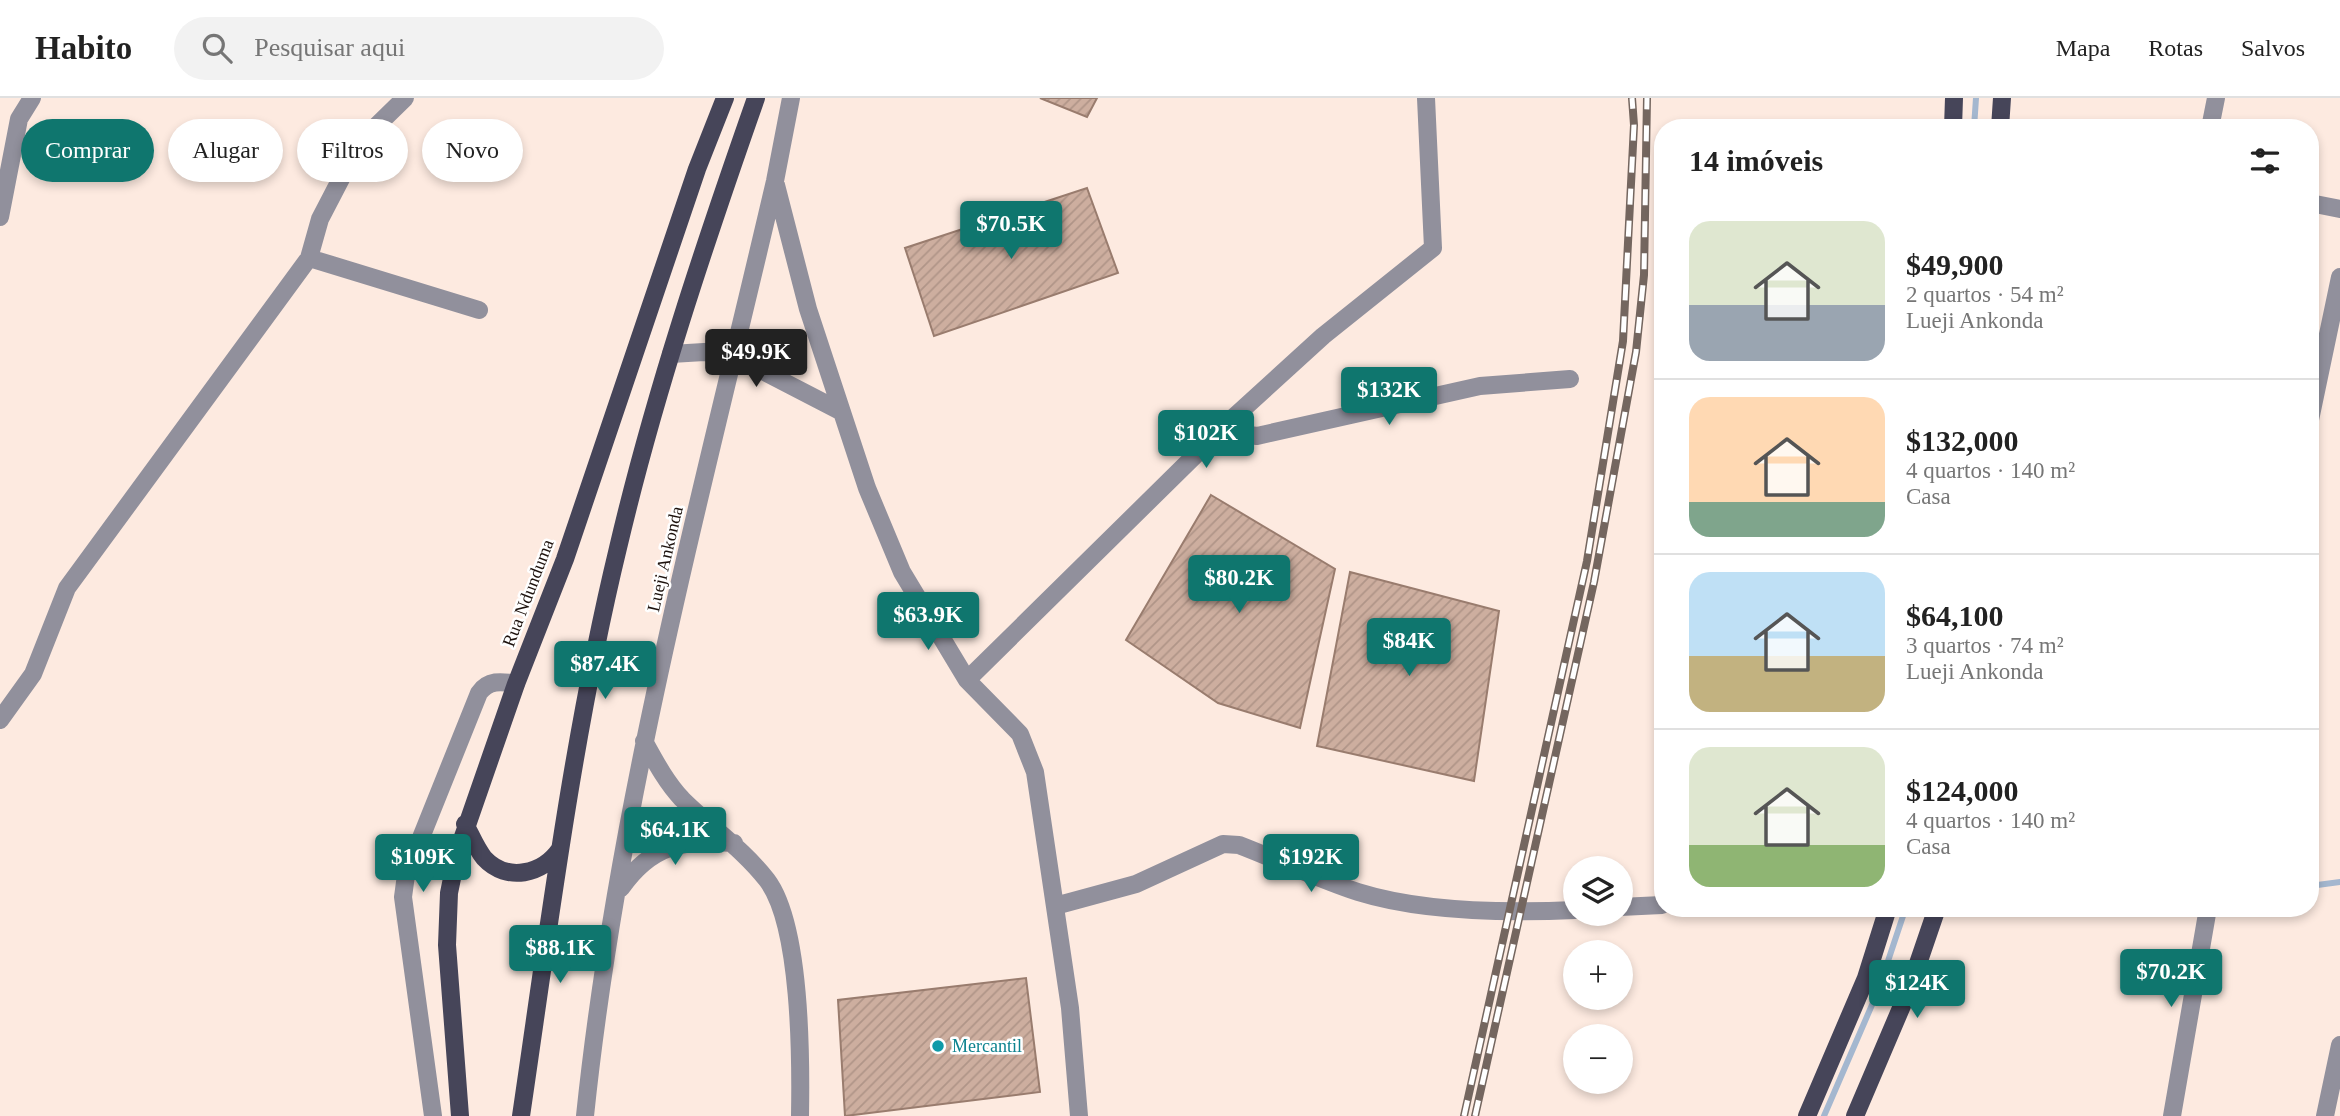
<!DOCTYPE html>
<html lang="pt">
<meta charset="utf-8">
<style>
:root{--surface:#fff;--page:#f2f2f2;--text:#222;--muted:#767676;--line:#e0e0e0;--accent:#0f766e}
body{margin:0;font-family:Georgia,serif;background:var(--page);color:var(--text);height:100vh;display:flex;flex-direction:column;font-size:26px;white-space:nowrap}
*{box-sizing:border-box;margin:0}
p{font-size:23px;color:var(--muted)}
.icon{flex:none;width:38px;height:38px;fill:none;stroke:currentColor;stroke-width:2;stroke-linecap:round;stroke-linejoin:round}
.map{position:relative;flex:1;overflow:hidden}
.side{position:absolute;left:1654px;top:21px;width:665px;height:798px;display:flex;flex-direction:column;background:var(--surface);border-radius:28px;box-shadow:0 4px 10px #0003}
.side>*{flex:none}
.guide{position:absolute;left:21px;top:21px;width:665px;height:63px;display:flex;gap:14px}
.fabs{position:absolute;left:1563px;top:758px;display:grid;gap:14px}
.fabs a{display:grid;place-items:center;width:70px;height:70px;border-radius:50%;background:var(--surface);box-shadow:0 4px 10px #0003;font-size:35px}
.price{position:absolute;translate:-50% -60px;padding:0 16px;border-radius:7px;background:var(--accent);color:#fff;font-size:23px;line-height:46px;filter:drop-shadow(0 2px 4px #0008)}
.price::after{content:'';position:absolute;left:50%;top:42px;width:21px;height:16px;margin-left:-10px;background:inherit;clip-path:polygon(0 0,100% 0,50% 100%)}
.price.active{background:#222;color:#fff}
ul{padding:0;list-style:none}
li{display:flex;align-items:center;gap:21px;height:175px;padding:0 35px}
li+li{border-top:2px solid var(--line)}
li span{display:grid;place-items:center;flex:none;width:196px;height:140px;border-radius:21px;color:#555}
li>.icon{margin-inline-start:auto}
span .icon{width:84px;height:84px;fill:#fffc;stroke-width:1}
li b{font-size:30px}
h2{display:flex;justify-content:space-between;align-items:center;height:84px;padding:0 35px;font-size:30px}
.pill{padding:0 24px;border-radius:32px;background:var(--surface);box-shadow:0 4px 10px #0003;font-size:24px;line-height:63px}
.pill.active{background:var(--accent);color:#fff}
header{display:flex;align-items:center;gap:42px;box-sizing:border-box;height:98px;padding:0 35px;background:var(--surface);border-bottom:2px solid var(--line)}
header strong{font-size:33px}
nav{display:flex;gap:38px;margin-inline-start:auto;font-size:24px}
.search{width:490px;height:63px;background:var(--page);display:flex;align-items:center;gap:18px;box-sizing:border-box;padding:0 24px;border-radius:38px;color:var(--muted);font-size:26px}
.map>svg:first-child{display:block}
</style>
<header>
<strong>Habito</strong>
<div class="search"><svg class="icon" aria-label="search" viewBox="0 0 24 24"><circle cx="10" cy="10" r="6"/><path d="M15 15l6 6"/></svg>Pesquisar aqui</div>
<nav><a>Mapa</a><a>Rotas</a><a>Salvos</a></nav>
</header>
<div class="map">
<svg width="2340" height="1018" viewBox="0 0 2340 1018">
<defs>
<pattern id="building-hatch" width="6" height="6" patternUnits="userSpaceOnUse" patternTransform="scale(1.75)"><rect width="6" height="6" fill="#cdae9f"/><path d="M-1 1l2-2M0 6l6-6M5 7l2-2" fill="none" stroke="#b09588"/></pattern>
</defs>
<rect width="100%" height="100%" fill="#fdeae0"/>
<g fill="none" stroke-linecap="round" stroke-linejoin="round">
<path stroke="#a4b7cf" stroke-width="6" d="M1974 30 1976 0
M2310 788 2340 784
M1824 1018 1878 893 1903 818"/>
</g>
<path fill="url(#building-hatch)" stroke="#997c6e" stroke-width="2" d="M1040 0H1097L1087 19Z
M1087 90 1118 175 934 238 905 150Z
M1211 397 1335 471 1300 630 1218 605 1126 542Z
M1350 474 1499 513 1474 683 1317 648Z
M1026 880 1040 994 845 1018 838 902Z"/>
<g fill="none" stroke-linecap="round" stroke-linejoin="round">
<path stroke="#91909c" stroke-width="18" d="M2210 30 2216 0
M776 87 808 211 867 390 902 474 967 582 1020 636 1035 674 1070 910 1079 1018
M2310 105 2340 111
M0 119 19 21 32 0
M309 160 479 212
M671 256 704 254 734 258 842 314
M1233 320 1249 337 1257 338 1480 288 1570 281
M2310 322 2340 179
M967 582 1233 320 1323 238 1433 150 1426 0
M0 622 33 576 67 490 309 160 320 121 360 44 405 0
M644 643C655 663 666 684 682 701 710 729 742 750 767 782 801 827 801 961 800 1018
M621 790C652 746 682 742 734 745
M1055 808 1136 786 1223 746 1239 747C1278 762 1318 781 1358 794 1422 814 1508 815 1575 812
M1620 809 1662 807
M433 1018 403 799 406 777 479 595C488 582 501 583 516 586
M585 1018C618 701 703 393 775 83L791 0
M2172 1018 2208 810
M2325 1018 2340 947"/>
<path stroke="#464559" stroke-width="18" d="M1953 30 1954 0
M2000 30 2002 0
M465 726C471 737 476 750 484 760 507 785 543 776 560 751
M460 1018 447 847 449 795 457 756 516 586 565 461 697 71 725 0
M521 1018C549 828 573 636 618 450 654 297 704 148 756 0
M1807 1018 1866 880 1888 810
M1855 1018 1910 889 1937 810"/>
<defs>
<path id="rail" d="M1464 1018 1587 463 1623 243 1634 27 1632 0
M1475 1018 1594 484 1636 254 1644 177 1647 0"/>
</defs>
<use href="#rail" stroke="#74665f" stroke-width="8"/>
<use href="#rail" stroke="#fff" stroke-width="5" stroke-dasharray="16" stroke-linecap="butt"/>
</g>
<circle fill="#0f9aa8" stroke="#fff" stroke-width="2.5" cx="938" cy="948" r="7"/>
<g text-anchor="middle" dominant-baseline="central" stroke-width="5" stroke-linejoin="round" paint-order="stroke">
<g font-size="18" fill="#1d120d" stroke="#fff">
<text transform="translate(665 461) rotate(-77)">Lueji Ankonda</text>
<text transform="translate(528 495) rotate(-69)">Rua Ndunduma</text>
</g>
<g font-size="18" fill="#0d838f" stroke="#fff" text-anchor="start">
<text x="952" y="948">Mercantil</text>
</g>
</g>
</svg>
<div class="fabs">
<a><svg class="icon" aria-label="layers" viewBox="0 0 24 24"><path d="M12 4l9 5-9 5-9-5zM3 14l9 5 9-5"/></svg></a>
<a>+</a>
<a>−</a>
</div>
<b class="price" style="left:1011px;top:163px">$70.5K</b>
<b class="price active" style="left:756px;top:291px">$49.9K</b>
<b class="price" style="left:1389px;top:329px">$132K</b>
<b class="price" style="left:1206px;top:372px">$102K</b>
<b class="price" style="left:1239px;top:517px">$80.2K</b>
<b class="price" style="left:928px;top:554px">$63.9K</b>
<b class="price" style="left:1409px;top:580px">$84K</b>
<b class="price" style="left:605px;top:603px">$87.4K</b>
<b class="price" style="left:675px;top:769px">$64.1K</b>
<b class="price" style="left:423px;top:796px">$109K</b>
<b class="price" style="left:1311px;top:796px">$192K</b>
<b class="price" style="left:560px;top:887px">$88.1K</b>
<b class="price" style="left:2171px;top:911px">$70.2K</b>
<b class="price" style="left:1917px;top:922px">$124K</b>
<div class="guide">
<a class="pill active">Comprar</a>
<a class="pill">Alugar</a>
<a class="pill">Filtros</a>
<a class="pill">Novo</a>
</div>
<section class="side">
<h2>14 imóveis<svg class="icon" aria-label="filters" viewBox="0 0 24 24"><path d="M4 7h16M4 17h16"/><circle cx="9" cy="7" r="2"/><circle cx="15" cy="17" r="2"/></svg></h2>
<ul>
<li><span style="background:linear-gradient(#dfe7d0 60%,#9aa5b1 0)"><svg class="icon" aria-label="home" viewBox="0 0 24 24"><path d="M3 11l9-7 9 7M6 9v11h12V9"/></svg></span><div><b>$49,900</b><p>2 quartos · 54 m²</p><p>Lueji Ankonda</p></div></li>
<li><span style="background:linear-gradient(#ffd9b3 75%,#7fa58c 0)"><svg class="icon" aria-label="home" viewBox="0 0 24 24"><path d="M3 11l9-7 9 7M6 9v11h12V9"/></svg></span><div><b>$132,000</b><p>4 quartos · 140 m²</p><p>Casa</p></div></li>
<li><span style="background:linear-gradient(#bfe0f5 60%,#c2b280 0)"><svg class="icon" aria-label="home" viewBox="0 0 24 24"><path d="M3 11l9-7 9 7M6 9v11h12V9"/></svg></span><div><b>$64,100</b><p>3 quartos · 74 m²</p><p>Lueji Ankonda</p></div></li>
<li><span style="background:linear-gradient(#dfe7d0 70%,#8fb573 0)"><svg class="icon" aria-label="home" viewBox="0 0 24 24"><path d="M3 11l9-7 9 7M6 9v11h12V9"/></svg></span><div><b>$124,000</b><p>4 quartos · 140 m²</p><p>Casa</p></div></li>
</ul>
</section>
</div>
